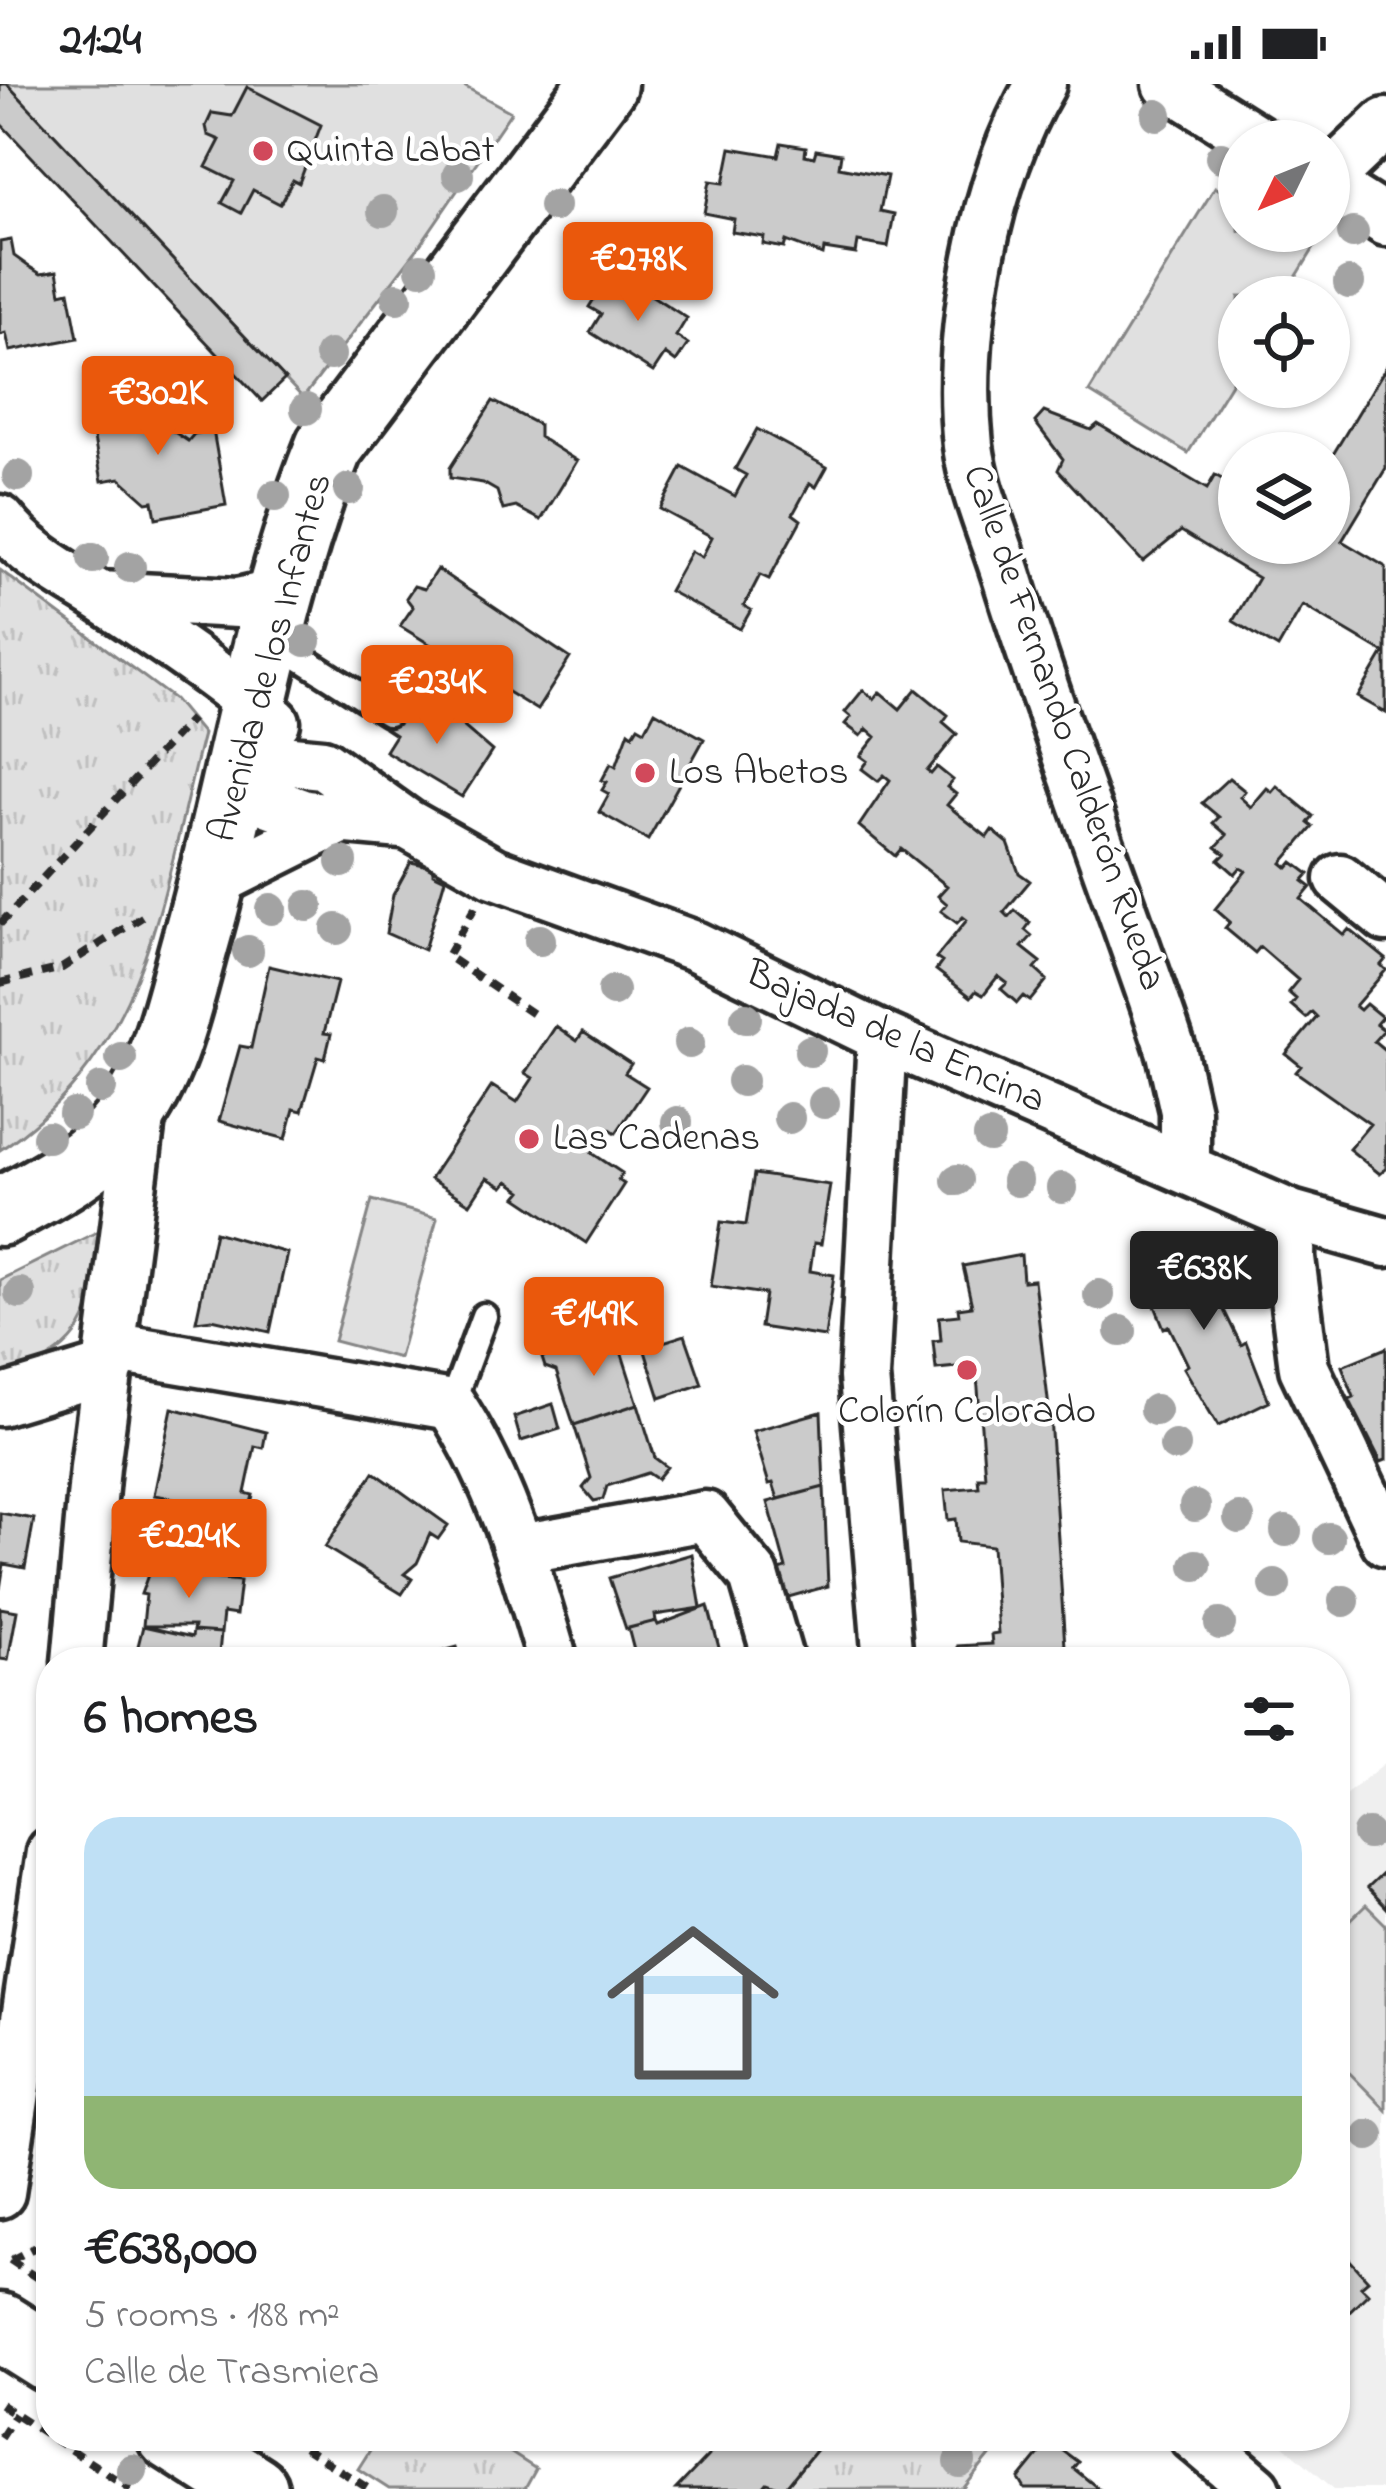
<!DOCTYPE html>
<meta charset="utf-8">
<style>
:root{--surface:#fff;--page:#f6f6f6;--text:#202124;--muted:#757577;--accent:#ea580c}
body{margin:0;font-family:"Indie Flower",sans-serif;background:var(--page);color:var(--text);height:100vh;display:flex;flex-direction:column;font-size:45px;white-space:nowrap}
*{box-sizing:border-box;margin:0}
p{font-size:39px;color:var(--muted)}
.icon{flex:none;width:66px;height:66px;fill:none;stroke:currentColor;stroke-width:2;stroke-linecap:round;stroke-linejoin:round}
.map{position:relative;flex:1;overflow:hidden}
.details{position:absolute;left:36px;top:1563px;width:1314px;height:804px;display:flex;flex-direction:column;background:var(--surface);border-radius:48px;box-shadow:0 3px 9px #0004}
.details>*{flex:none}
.needle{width:78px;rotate:227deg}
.buttons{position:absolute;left:1218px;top:36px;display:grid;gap:24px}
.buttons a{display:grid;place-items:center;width:132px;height:132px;border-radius:50%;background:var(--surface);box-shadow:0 3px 9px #0004;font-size:60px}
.price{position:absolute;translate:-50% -102px;padding:0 27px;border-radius:12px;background:var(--accent);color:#fff;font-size:39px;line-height:78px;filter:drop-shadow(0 3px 6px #0008)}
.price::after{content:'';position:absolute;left:50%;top:72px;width:36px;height:27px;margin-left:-18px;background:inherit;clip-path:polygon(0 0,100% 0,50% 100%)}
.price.on{background:#222;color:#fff}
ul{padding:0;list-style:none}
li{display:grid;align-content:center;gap:24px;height:636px;padding:0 48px}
li span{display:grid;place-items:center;height:372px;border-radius:36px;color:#555}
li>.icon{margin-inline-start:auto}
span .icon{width:216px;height:216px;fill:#fffc;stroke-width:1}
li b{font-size:51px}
h2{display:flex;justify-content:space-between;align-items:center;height:144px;padding:0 48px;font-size:51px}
.status{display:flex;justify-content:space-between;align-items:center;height:84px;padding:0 60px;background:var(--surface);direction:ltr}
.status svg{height:33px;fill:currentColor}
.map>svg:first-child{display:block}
</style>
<div class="status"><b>21:24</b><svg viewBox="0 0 49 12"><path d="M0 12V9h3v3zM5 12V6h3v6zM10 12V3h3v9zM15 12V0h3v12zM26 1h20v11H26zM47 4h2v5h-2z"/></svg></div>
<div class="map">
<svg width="1386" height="2405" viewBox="0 0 1386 2405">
<defs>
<pattern id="grass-tufts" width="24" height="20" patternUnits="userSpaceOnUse" patternTransform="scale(3)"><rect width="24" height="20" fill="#e0e0e0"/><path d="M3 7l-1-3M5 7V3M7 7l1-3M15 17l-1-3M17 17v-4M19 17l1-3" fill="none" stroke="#c0c0c0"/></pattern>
</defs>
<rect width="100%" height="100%" fill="#fff"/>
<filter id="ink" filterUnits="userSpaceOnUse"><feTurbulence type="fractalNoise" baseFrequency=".00833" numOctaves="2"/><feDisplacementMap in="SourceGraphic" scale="24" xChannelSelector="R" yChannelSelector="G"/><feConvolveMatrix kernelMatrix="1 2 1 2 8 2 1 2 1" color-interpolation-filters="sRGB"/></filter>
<g filter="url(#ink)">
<path fill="#efefef" d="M1386 1678V2405H1334L1273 2352H1335V1719Z"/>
<path fill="url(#grass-tufts)" stroke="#868686" stroke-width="3" d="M0 486 174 615 203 650C160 813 151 964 0 1066Z
M109 1142C88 1229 95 1265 0 1294V1196Z
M379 2352H485L536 2385 525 2405H389L358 2385Z
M827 2352H1006L963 2405H784Z"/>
<path fill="#e0e0e0" stroke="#868686" stroke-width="3" d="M7 0H460L511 28 415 168 303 314Z
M1215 103 1239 118V147H1287L1314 164 1284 213H1239V286L1188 369 1089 308Z
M372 1116 437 1134 399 1274 334 1257Z
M1366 1821 1386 1841V2026L1335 1974V1851Z"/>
<path fill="#cbcbcb" stroke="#2b2b2b" stroke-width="3" d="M0 0H7L285 295 262 317 0 39Z
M247 3 321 41 299 99 293 96 280 120 253 106 241 129 222 119 234 97 206 83 220 56 208 51 206 42 212 29 232 32Z
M781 59 806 63 805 71 814 73 816 66 841 70 839 83 887 92 880 127 894 130 888 163 858 158 856 170 824 165 823 171 786 157 784 164 763 160 764 153 732 148 734 135 704 129 710 97 724 99 731 64 778 72Z
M11 156 14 172 28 182 41 190 57 187 61 209 69 207 78 254 10 267 6 249 0 251V158Z
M624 194 687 234 676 252 688 260 676 278 665 270 653 288 590 248 601 230 589 223 604 199 616 206Z
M1386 283V384L1342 457 1386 483V629L1358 613 1384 569 1303 521 1278 564 1233 537 1258 494 1181 447 1143 478 1058 386 1063 375 1035 338 1044 328 1091 346 1098 340 1207 405 1215 391 1239 405V459H1329V377Z
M163 313 167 331 162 340 188 357 194 350 213 346 226 421 156 434 153 417 147 418 120 394 102 397 89 328Z
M493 317 539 341V353L577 377 541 436 516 423 503 426 497 407 483 399 450 394V384Z
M757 345 827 383 816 403 810 399 793 430 801 436 769 495 760 491 744 522 751 526 740 545 669 507 691 467 702 473 712 453 660 425 682 383 735 412 746 391 735 385Z
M437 485 570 574 537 626 400 542 413 523 406 514 414 502 424 505Z
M916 605 948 631 943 638 957 650 927 687 931 690 937 683 953 696 947 703 956 710 947 721 987 753 992 746 1008 759 1019 789 1030 797 1004 828 1009 833 1015 826 1030 839 1025 846 1032 852 1022 863 1041 878 1035 885 1047 896 1030 917 1023 912 1017 919 1001 905 1007 899 998 892 983 911 976 907 971 913 936 886 942 878 936 874 967 836 963 833 957 839 941 827 947 820 938 812 947 802 901 765 895 772 859 742 890 696 884 691 878 697 862 685 868 677 861 672 876 653 867 645 861 652 845 640 851 633 845 628 863 606 874 615 880 608 900 625Z
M417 616 446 634 448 629 492 667 462 713 385 667 395 651 383 643 396 624 408 631Z
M655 627 704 655 648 756 599 728 609 710 602 706 607 698 602 696 611 679 616 682 629 647 633 650 638 642 645 646Z
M1229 694 1245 707 1240 713 1251 723 1267 704 1272 708 1277 702 1313 732 1308 739 1313 743 1282 779 1288 784 1293 778 1309 790 1303 797 1311 803 1301 815 1344 851 1349 845 1386 875 1381 881 1386 886 1355 922 1360 926 1366 920 1382 933 1376 940 1384 946 1374 957 1386 967V1085L1380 1090 1349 1065 1370 1040 1296 988 1301 982 1286 970 1317 933 1312 928 1306 934 1291 921 1296 915 1288 908 1298 896 1260 863 1255 869 1225 844 1230 838 1215 825 1246 787 1240 784 1235 790 1219 776 1225 770 1216 763 1227 751 1213 739 1219 733 1202 719Z
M411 778 433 783V789L445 795 424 866 386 849 393 811Z
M269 882 337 898 324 949 331 950 325 975 318 973 302 1027 294 1025 286 1055 219 1037 240 962 251 964Z
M556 942 577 957 583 948 631 980 625 989 647 1003 616 1049 609 1044 592 1069 622 1089 618 1096 624 1100 586 1159 517 1113 522 1107 508 1097 503 1103 487 1094 470 1120 430 1095 492 1002 517 1018 533 994 525 989Z
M754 1090 830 1101 821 1160 814 1159 810 1187 834 1191 825 1253 760 1243 765 1210 711 1202 721 1138 746 1141Z
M215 1148 287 1169 270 1248 212 1235 196 1237Z
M1190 1157 1223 1211 1218 1214 1241 1261 1246 1258 1269 1317 1218 1342 1184 1284 1188 1281 1169 1242 1164 1244 1139 1182Z
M1021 1171 1023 1197 1034 1196 1050 1333 1066 1578H960L958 1562 992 1560 991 1550 998 1549 992 1462 958 1458 956 1435 948 1436 945 1406 979 1403 978 1393H985L977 1292 969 1293 968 1282 936 1285 933 1257 941 1256 939 1233 959 1231 958 1224 972 1222 963 1182Z
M610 1247 626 1253 621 1267 638 1320 574 1341 556 1287 545 1283 542 1274 555 1264 566 1271 607 1258Z
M685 1251 702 1300 660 1314 644 1264Z
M1386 1264V1376L1381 1378 1349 1315 1354 1313 1342 1282Z
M553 1320 560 1345 521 1357 514 1333Z
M638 1320 655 1374 667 1383 657 1395 648 1389 607 1402 603 1415 594 1417 583 1404 591 1394 574 1341Z
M172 1324 266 1348 263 1364 255 1362 245 1409 253 1411 249 1427 154 1411Z
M821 1328 824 1403 778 1415 773 1399 769 1400 753 1347Z
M374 1388 448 1441 438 1455 430 1450 417 1479 404 1490 412 1495 402 1510 325 1463Z
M824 1403 828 1502 785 1514 777 1487 786 1484 768 1418Z
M0 1429 34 1435 25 1484 4 1480 0 1505Z
M692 1470 701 1524 655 1531 656 1537 626 1545 609 1494Z
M149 1488 240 1497 236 1531 223 1529 221 1549 193 1547 194 1542H143L146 1511 141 1510Z
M708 1522 722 1575 637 1578 628 1544 656 1537 658 1541Z
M0 1524 17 1527 8 1576 0 1575Z
M143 1542 192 1553 193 1547 221 1549 219 1570 232 1572V1578H134Z
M457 1563 461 1578H404Z
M1386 1786V1824L1367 1804Z
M1339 2164 1368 2196 1361 2202 1368 2209 1337 2239Z
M727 2352H827L784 2405 767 2399 762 2405H676Z
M1050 2357 1078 2378 1073 2384 1099 2405H1025L1019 2395Z"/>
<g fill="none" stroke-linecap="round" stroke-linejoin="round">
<defs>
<path id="lane" d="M273 556 388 629
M451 1321 484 1232"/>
<path id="street" d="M1041 0C984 96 956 251 968 362 974 408 997 458 1010 502 1059 659 1120 813 1172 969L1185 1027V1080
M1168 0 1259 57
M1329 93 1386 39
M1329 101 1386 137
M0 436C29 473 63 489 102 514 160 552 221 593 275 638
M99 512 238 519 285 508
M241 672 323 680 407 740 494 789 695 862 882 953 1291 1131 1386 1158
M234 705 305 731 402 740
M1340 795 1386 833
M213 799 343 734
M882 953 864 1293 888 1578
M1291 1131 1290 1174 1304 1284 1386 1457
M111 1263 451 1321C502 1399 527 1489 553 1578
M0 1317 109 1284
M520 1465 705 1432 754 1492 779 1578
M77 1578 95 1383 143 1012
M0 2109 51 1768
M1194 2352 1256 2405"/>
<path id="secondary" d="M0 1128C45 1104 95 1079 126 1038 165 986 178 920 195 859 241 698 266 518 329 363L603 0
M0 2243 51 2275
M171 2352 254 2405"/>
</defs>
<use href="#lane" stroke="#2b2b2b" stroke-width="33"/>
<use href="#street" stroke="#2b2b2b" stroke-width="57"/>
<use href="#secondary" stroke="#2b2b2b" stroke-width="75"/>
<path stroke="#2b2b2b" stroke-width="8" stroke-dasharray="12 9" stroke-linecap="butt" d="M475 823 447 872 533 930
M0 840 191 635
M0 899 62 884 147 830
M10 2176 51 2203
M11 2176 34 2164 51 2168
M0 2320 131 2405
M286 2352 369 2405
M0 2353 15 2330"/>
<use href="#lane" stroke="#fff" stroke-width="24"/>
<use href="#street" stroke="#fff" stroke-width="48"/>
<use href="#secondary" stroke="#fff" stroke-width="66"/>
</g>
<g fill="#a3a3a3">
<circle cx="1157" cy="31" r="16"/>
<circle cx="1221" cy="73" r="16"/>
<circle cx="458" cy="91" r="16"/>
<circle cx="554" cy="122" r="16"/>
<circle cx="383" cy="127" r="16"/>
<circle cx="1353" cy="149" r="16"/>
<circle cx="421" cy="185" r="16"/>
<circle cx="1349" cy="199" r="16"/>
<circle cx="397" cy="214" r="16"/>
<circle cx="330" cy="271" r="16"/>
<circle cx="306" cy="325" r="16"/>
<circle cx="18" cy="392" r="16"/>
<circle cx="349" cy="405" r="16"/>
<circle cx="275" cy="412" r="16"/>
<circle cx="93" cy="474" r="16"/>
<circle cx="130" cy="483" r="16"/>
<circle cx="306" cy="557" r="16"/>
<circle cx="342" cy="778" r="16"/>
<circle cx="308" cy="822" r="16"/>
<circle cx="271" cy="825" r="16"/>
<circle cx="337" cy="845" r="16"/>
<circle cx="540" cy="856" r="16"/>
<circle cx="248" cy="867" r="16"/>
<circle cx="613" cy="907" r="16"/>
<circle cx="746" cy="934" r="16"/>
<circle cx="689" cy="959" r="16"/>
<circle cx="810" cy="967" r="16"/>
<circle cx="121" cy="974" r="16"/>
<circle cx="742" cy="997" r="16"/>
<circle cx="101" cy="1004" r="16"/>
<circle cx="824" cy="1019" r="16"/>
<circle cx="74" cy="1030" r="16"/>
<circle cx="789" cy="1034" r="16"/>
<circle cx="677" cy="1038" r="16"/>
<circle cx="48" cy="1053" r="16"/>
<circle cx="989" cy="1053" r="16"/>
<circle cx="957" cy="1096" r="16"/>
<circle cx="1017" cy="1097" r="16"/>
<circle cx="1062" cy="1104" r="16"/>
<circle cx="20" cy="1209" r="16"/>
<circle cx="1099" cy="1211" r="16"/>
<circle cx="1121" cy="1247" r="16"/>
<circle cx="1155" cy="1326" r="16"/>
<circle cx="1175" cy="1362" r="16"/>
<circle cx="1195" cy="1422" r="16"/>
<circle cx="1239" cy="1434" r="16"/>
<circle cx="1286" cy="1447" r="16"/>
<circle cx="1329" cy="1454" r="16"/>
<circle cx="1196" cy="1481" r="16"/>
<circle cx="1275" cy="1501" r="16"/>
<circle cx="1344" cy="1517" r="16"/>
<circle cx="1220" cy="1540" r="16"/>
<circle cx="1368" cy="1750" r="16"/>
<circle cx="1369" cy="2051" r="16"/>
<circle cx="960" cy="2378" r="16"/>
<circle cx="132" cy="2386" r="16"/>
</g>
</g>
<g fill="#d1495b" stroke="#fff" stroke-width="4.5">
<circle cx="263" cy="67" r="12"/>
<circle cx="645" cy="689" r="12"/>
<circle cx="529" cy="1055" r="12"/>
<circle cx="967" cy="1286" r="12"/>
</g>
<g text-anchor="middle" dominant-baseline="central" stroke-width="9" stroke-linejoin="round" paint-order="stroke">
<g font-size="39" fill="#2b2b2b" stroke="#fff" text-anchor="start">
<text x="287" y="67">Quinta Labat</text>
<text x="669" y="689">Los Abetos</text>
<text x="553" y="1055">Las Cadenas</text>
<text x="967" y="1328" text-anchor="middle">Colorín Colorado</text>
</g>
<g font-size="39" fill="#2b2b2b" stroke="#fff">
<text transform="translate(272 574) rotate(-75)">Avenida de los Infantes</text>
<text transform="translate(1063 644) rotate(71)">Calle de Fernando Calderón Rueda</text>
<text transform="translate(895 954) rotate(24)">Bajada de la Encina</text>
</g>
</g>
</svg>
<div class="buttons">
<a><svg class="needle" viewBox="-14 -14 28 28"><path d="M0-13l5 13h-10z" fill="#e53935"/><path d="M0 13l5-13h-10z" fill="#757577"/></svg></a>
<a><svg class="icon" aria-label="locate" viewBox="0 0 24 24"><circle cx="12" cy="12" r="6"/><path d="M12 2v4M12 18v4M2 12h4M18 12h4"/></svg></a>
<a><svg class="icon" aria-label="layers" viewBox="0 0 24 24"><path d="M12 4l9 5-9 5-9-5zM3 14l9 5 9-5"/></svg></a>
</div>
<b class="price" style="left:638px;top:240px">€278K</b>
<b class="price" style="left:158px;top:374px">€302K</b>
<b class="price" style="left:437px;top:663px">€234K</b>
<b class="price on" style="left:1204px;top:1249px">€638K</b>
<b class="price" style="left:594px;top:1295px">€149K</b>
<b class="price" style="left:189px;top:1517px">€224K</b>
<section class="details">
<h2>6 homes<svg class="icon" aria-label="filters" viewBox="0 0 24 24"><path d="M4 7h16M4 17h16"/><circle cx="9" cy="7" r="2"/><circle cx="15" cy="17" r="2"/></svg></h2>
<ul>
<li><span style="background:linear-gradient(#bfe0f5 75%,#8fb573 0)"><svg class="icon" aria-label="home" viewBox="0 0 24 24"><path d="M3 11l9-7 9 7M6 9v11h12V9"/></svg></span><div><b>€638,000</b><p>5 rooms · 188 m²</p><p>Calle de Trasmiera</p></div></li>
</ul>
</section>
</div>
